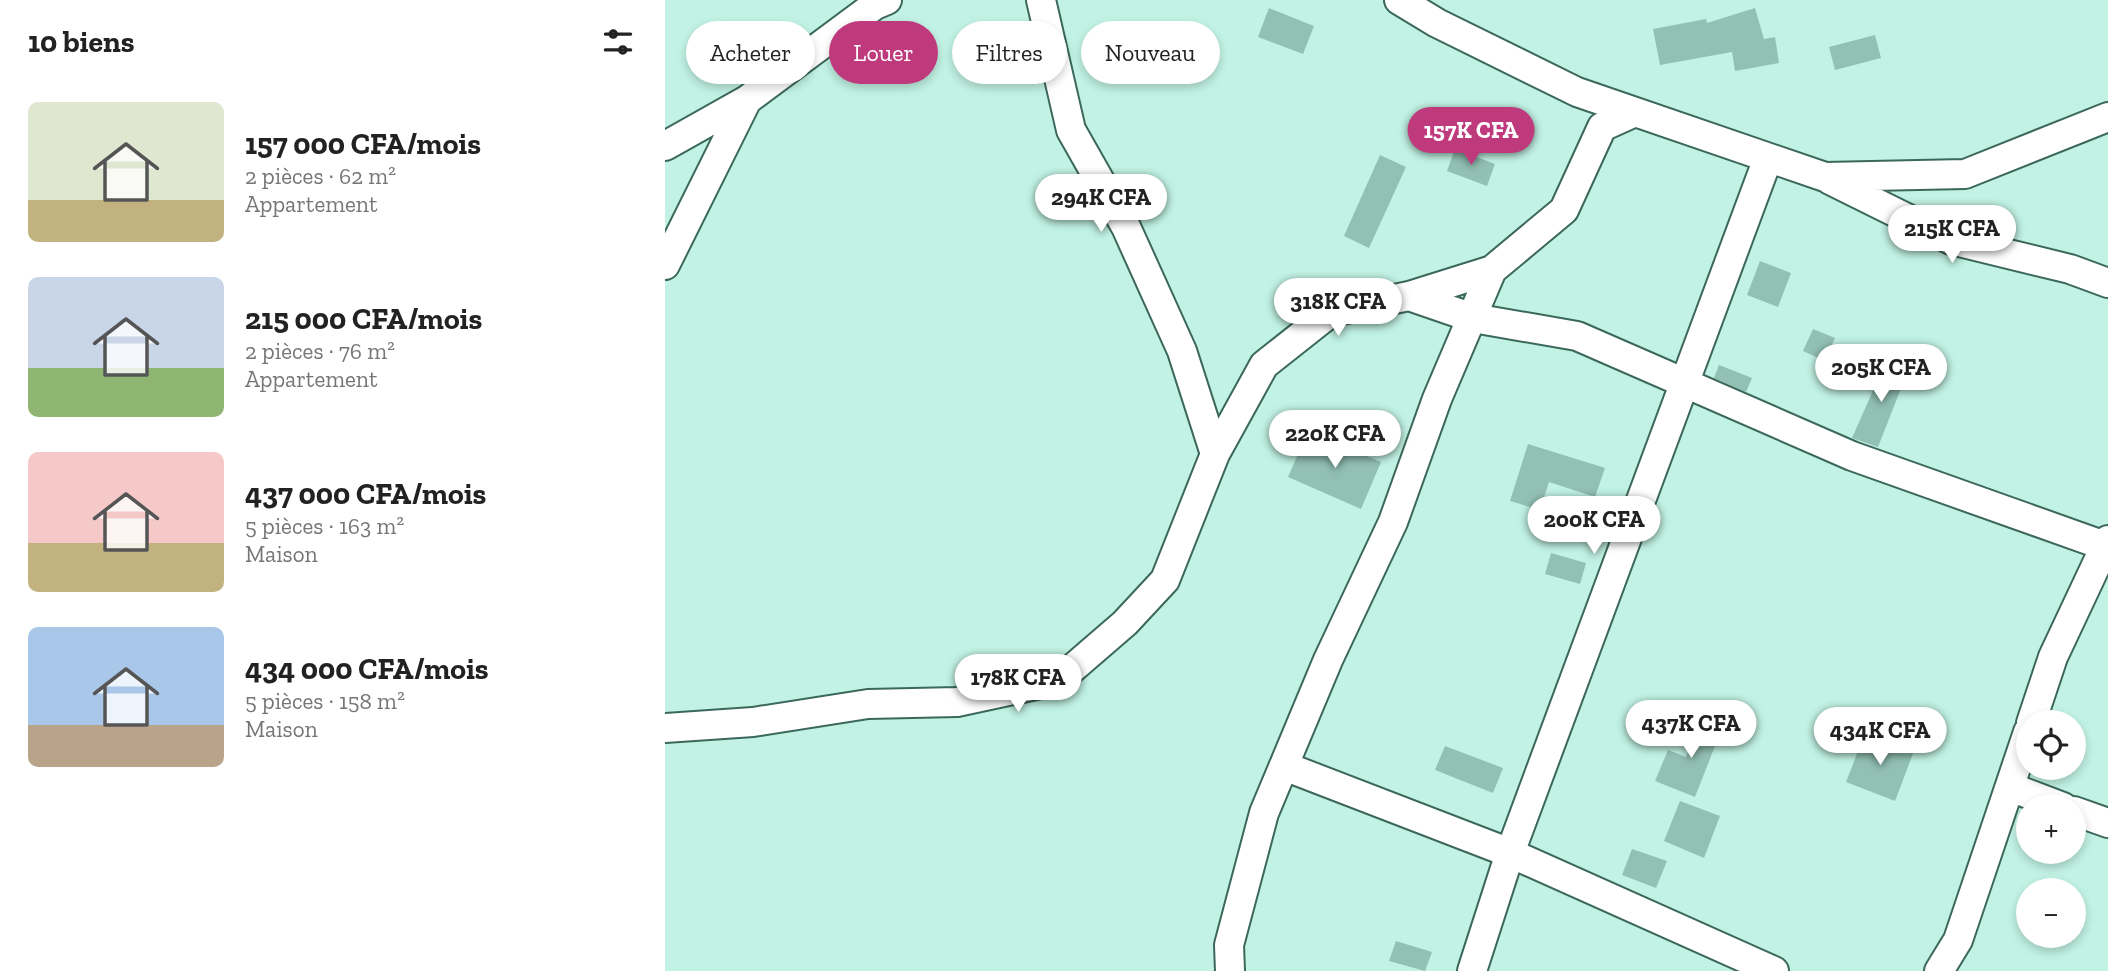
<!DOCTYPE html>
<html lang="fr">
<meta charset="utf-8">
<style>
:root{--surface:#fff;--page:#f6f6f6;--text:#222;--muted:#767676;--accent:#bf3a7c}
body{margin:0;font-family:"Zilla Slab",serif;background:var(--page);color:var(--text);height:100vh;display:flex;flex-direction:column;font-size:26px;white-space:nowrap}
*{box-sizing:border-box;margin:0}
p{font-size:23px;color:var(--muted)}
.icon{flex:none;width:38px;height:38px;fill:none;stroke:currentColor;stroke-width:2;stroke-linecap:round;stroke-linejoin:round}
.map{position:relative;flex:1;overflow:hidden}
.panel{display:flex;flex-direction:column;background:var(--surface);width:665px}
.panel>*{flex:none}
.banner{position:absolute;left:21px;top:21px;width:665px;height:63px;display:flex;gap:14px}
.controls{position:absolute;left:1351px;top:710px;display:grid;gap:14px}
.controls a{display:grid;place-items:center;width:70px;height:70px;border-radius:50%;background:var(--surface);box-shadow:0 4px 10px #0003;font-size:35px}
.price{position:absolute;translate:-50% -60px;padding:0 16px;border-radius:24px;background:#fff;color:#222;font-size:23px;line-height:46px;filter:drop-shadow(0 2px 4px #0008)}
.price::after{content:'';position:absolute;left:50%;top:42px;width:21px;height:16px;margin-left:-10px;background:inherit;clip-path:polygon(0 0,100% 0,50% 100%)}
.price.selected{background:var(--accent);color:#fff}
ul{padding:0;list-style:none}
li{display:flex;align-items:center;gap:21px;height:175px;padding:0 28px}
li span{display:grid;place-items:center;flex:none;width:196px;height:140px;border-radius:10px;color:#555}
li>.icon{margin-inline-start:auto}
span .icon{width:84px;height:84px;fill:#fffc;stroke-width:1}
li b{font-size:30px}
h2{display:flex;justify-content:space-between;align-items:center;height:84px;padding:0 28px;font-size:30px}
.pill{padding:0 24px;border-radius:32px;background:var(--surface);box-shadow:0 4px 10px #0003;font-size:24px;line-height:63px}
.pill.selected{background:var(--accent);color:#fff}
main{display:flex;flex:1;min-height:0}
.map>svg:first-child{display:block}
</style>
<main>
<section class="panel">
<h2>10 biens<svg class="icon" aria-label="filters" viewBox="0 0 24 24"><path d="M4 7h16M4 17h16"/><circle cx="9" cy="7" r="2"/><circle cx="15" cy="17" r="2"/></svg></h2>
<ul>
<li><span style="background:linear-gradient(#dfe7d0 70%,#c2b280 0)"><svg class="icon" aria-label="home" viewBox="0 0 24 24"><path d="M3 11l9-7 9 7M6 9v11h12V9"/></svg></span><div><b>157 000 CFA/mois</b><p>2 pièces · 62 m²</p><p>Appartement</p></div></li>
<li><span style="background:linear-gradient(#c9d6e8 65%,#8fb573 0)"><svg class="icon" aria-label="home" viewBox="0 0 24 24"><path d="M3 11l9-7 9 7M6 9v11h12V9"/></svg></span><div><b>215 000 CFA/mois</b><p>2 pièces · 76 m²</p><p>Appartement</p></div></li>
<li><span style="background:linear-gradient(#f6c9c9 65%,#c2b280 0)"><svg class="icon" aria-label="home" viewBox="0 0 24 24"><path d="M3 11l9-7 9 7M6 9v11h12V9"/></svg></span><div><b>437 000 CFA/mois</b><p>5 pièces · 163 m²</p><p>Maison</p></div></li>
<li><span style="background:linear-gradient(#a9c7e8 70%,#b9a48a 0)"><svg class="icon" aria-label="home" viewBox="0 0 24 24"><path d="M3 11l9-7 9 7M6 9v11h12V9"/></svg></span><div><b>434 000 CFA/mois</b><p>5 pièces · 158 m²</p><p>Maison</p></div></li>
</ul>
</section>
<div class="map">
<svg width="1443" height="971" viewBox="0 0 1443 971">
<rect width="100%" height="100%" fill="#c1f2e3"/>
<path fill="#92c1b3" d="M604 8 649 26 638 54 593 37Z
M1090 8 1099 39 1110 37 1114 63 1070 71 1067 52 995 65 988 29 1041 19 1042 23Z
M1210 35 1216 58 1170 70 1164 47Z
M790 149 830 164 822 186 782 171Z
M715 155 741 167 704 248 679 236Z
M1095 261 1126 273 1113 307 1082 295Z
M1148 329 1170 338 1160 361 1138 351Z
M1222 359 1244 368 1213 447 1187 438Z
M1054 365 1087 378 1081 392 1049 378Z
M643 431 716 462 696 509 623 477Z
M863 444 940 468 930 497 884 482 875 510 845 501Z
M886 553 921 563 915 584 880 574Z
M1038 715 1059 723 1030 797 990 781 1003 750 1021 757Z
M1200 733 1249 751 1230 801 1181 782Z
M780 746 838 768 828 793 770 770Z
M1015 801 1055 816 1039 858 999 841Z
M967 849 1002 861 991 888 957 875Z
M731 941 767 952 760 971 724 961Z"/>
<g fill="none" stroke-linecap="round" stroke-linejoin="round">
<defs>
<path id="minor" d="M376 0 406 130 461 227 517 351 550 454
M734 0 772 23 912 92 1160 177 1300 174 1443 117
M0 146 82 100 210 5 222 0
M1165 180 1286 240 1405 269 1443 283
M0 265 82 100
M744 296 808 318 912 336 1187 456 1443 547
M1366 723 1388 657 1443 540
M0 728 88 722 203 704 292 702 394 680 460 623 500 580 550 454 599 365 666 312 744 296 827 270
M619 766 845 853 1109 971
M1345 787 1398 807
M1409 811 1443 823
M565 971 564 945 599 813 663 660 728 522 772 399 827 270 899 210 937 127 968 113
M807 971 845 853 1103 158
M1274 971 1293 940 1363 732"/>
</defs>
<use href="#minor" stroke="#3b685b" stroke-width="32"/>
<use href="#minor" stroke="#fff" stroke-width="28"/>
</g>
</svg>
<div class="controls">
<a><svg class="icon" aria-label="locate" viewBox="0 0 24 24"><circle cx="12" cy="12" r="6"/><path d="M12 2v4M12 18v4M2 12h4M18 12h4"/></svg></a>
<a>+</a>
<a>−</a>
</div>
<b class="price selected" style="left:806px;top:167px">157K CFA</b>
<b class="price" style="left:436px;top:234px">294K CFA</b>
<b class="price" style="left:1287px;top:265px">215K CFA</b>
<b class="price" style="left:673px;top:338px">318K CFA</b>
<b class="price" style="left:1216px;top:404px">205K CFA</b>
<b class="price" style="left:670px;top:470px">220K CFA</b>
<b class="price" style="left:929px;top:556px">200K CFA</b>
<b class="price" style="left:353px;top:714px">178K CFA</b>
<b class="price" style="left:1026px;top:760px">437K CFA</b>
<b class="price" style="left:1215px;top:767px">434K CFA</b>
<div class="banner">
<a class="pill">Acheter</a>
<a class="pill selected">Louer</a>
<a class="pill">Filtres</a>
<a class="pill">Nouveau</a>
</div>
</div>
</main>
